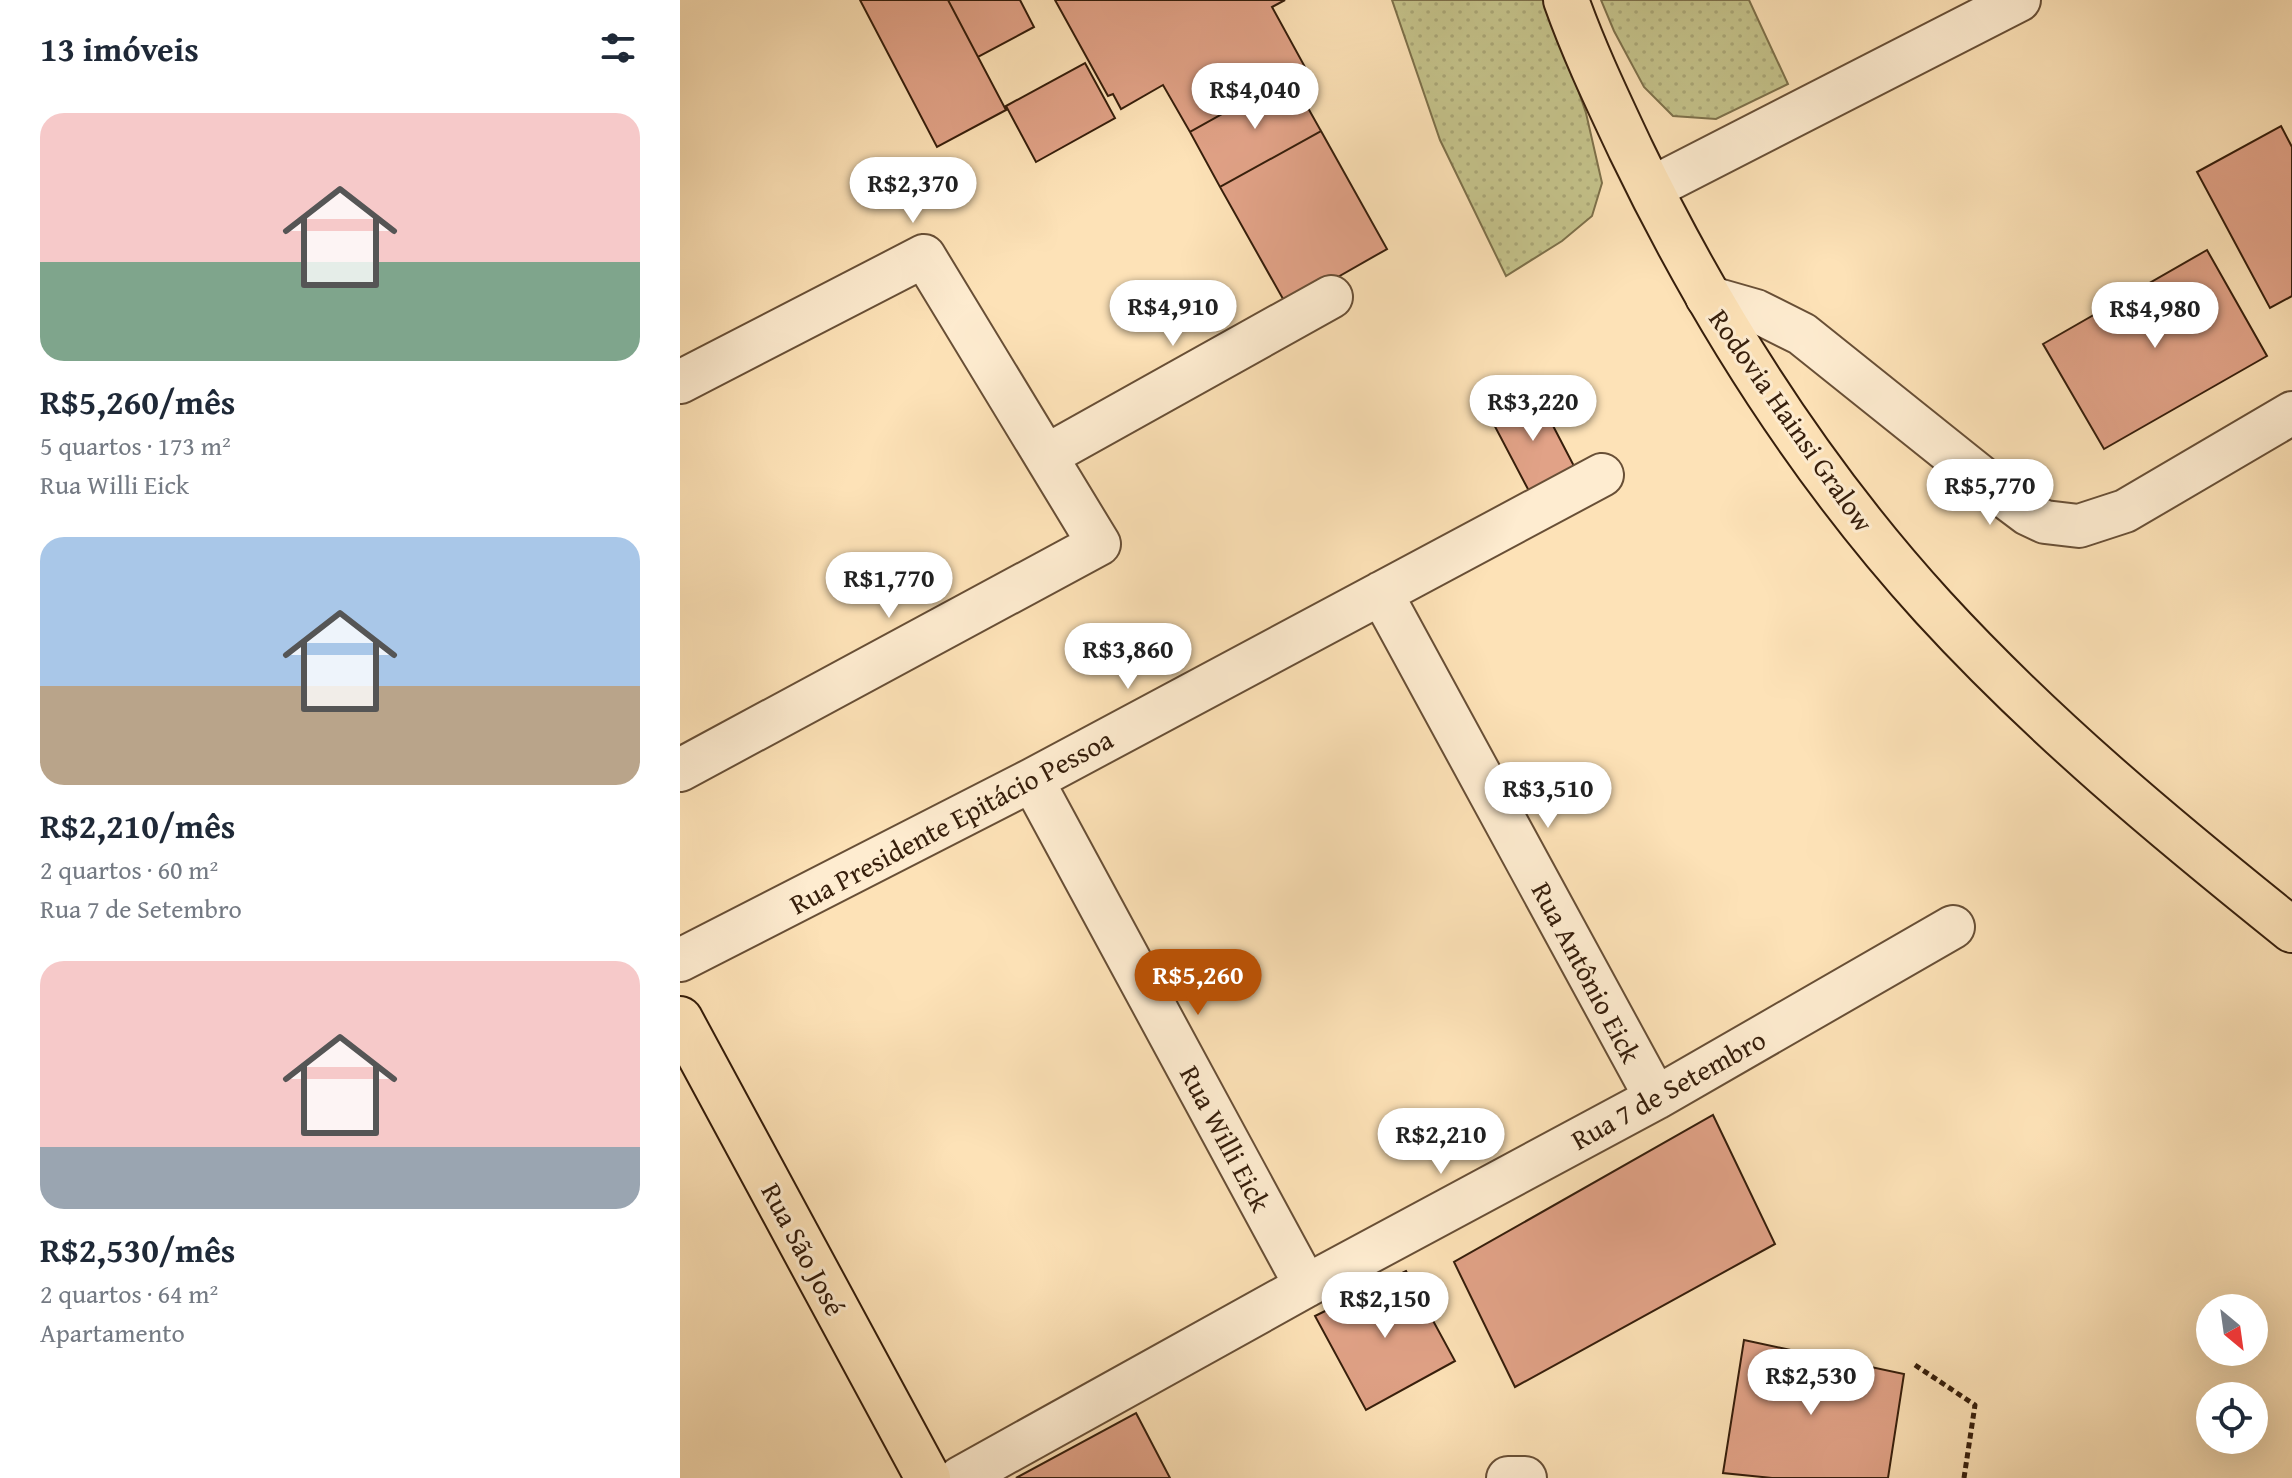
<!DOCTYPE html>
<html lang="pt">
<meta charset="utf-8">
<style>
:root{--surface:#fff;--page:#f6f6f7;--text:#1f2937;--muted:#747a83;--accent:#b45309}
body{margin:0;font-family:"Gentium Book Plus",serif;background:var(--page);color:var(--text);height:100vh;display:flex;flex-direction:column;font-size:30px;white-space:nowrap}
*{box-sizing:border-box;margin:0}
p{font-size:26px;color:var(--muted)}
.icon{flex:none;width:44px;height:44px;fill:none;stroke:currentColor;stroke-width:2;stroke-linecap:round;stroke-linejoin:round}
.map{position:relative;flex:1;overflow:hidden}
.side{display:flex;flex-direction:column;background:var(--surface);width:680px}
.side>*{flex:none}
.needle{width:52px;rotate:151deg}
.controls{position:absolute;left:1516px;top:1294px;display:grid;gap:16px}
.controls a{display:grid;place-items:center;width:72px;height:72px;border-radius:50%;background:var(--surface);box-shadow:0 8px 32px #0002;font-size:40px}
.price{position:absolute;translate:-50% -68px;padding:0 18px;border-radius:28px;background:#fff;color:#222;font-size:26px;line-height:52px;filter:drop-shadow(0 2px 4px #0008)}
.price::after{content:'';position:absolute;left:50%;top:48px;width:24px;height:18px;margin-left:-12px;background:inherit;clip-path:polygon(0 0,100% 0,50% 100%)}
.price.current{background:var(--accent);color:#fff}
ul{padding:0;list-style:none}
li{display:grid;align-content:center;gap:16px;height:424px;padding:0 40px}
li span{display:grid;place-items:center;height:248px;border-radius:24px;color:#555}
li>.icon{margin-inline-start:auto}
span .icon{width:144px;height:144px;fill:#fffc;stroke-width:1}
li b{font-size:34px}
h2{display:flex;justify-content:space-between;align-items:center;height:96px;padding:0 40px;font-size:34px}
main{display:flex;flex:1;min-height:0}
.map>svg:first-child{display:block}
</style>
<main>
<section class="side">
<h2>13 imóveis<svg class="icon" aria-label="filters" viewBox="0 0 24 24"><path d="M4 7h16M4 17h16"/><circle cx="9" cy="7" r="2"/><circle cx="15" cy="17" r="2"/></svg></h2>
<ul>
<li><span style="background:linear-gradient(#f6c9c9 60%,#7fa58c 0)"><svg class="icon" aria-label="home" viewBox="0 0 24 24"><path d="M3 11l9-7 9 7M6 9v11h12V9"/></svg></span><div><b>R$5,260/mês</b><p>5 quartos · 173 m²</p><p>Rua Willi Eick</p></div></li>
<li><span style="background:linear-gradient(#a9c7e8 60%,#b9a48a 0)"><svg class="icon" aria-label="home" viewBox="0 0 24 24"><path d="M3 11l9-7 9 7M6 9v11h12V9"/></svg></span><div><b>R$2,210/mês</b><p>2 quartos · 60 m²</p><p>Rua 7 de Setembro</p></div></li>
<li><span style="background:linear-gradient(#f6c9c9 75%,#9aa5b1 0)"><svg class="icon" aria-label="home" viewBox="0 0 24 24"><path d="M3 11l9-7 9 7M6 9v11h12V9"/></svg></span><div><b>R$2,530/mês</b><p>2 quartos · 64 m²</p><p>Apartamento</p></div></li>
</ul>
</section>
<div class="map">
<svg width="1612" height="1478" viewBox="0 0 1612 1478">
<defs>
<pattern id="grass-dots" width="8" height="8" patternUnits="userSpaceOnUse" patternTransform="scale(2)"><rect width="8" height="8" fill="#c4c28a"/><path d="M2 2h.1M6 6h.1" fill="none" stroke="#a9a676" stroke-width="1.8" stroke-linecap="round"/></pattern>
</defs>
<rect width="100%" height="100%" fill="#fde2b7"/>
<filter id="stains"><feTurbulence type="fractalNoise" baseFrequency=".0025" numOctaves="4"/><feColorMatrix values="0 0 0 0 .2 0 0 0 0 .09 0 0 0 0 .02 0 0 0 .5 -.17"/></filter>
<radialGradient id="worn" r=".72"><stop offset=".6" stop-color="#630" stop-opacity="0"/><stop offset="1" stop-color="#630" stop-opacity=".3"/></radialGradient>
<path fill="url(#grass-dots)" stroke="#7d704a" stroke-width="2" d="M712 0H867L906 113 922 183 912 216 882 241 826 276 760 140Z
M921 0H1069L1108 84 1036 119 993 116 964 87 934 31Z"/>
<path fill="#e1a287" stroke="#361e0b" stroke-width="2" d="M180 0H268L326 110 257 147Z
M268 0H340L354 27 298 57Z
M375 0H605L592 7 625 67 510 132 483 85 441 109 433 94 428 96Z
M405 63 435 118 356 162 326 106Z
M610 76 641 131 540 187 510 132Z
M1601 126 1612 147V296L1590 308 1517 172Z
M641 131 707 249 607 306 540 187Z
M1527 250 1587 356 1424 449 1363 344Z
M857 395 895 468 849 491 811 419Z
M1033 1115 1095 1244 835 1387 774 1262Z
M726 1271 775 1361 686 1410 635 1316Z
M1064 1340 1224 1374 1208 1478H1092L1043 1473Z
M456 1413 490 1478H336Z"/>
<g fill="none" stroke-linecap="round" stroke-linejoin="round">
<defs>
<path id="minor" d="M970 189 1339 0
M1027 297 1076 311 1122 334 1328 499 1348 514 1365 522 1399 526 1445 511 1612 413
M0 382 244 256 419 544 0 770
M366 456 651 297
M701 593 976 1098
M352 780 626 1286
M0 960 352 780 922 475
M280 1478 626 1286 976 1098 1273 927
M828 1478H845"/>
<path id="major" d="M886 0C904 51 928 101 951 150 1030 314 1130 472 1253 607 1362 726 1486 829 1612 930
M0 1019 248 1478"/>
</defs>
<use href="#minor" stroke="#684f36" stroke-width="46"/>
<use href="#major" stroke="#361e0b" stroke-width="48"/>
<path stroke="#361e0b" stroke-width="5" stroke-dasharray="6 4" stroke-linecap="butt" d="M1235 1365 1295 1405 1284 1478"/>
<use href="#minor" stroke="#feecd0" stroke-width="42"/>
<use href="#major" stroke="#fde2b7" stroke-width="44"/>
</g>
<g text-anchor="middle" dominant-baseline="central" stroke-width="6" stroke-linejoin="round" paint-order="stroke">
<g font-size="28" fill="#361e0b" stroke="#feecd0">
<text transform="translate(1112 420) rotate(55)">Rodovia Hainsi Gralow</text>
<text transform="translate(271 821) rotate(-28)">Rua Presidente Epitácio Pessoa</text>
<text transform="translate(907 972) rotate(62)">Rua Antônio Eick</text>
<text transform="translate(988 1089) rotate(-29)">Rua 7 de Setembro</text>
<text transform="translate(546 1138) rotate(62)">Rua Willi Eick</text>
<text transform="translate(124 1249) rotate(62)">Rua São José</text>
</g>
</g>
<rect width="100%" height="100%" filter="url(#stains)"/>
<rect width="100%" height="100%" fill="url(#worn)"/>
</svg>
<div class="controls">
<a><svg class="needle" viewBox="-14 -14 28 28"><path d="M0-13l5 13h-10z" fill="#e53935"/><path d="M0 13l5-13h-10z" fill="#747a83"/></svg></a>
<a><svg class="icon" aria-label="locate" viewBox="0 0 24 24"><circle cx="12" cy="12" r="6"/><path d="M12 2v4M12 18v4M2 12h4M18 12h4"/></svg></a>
</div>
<b class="price" style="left:575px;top:131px">R$4,040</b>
<b class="price" style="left:233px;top:225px">R$2,370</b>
<b class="price" style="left:493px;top:348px">R$4,910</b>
<b class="price" style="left:1475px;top:350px">R$4,980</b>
<b class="price" style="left:853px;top:443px">R$3,220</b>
<b class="price" style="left:1310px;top:527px">R$5,770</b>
<b class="price" style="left:209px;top:620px">R$1,770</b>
<b class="price" style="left:448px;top:691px">R$3,860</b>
<b class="price" style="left:868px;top:830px">R$3,510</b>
<b class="price current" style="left:518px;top:1017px">R$5,260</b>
<b class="price" style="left:761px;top:1176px">R$2,210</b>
<b class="price" style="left:705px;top:1340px">R$2,150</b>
<b class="price" style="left:1131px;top:1417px">R$2,530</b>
</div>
</main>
